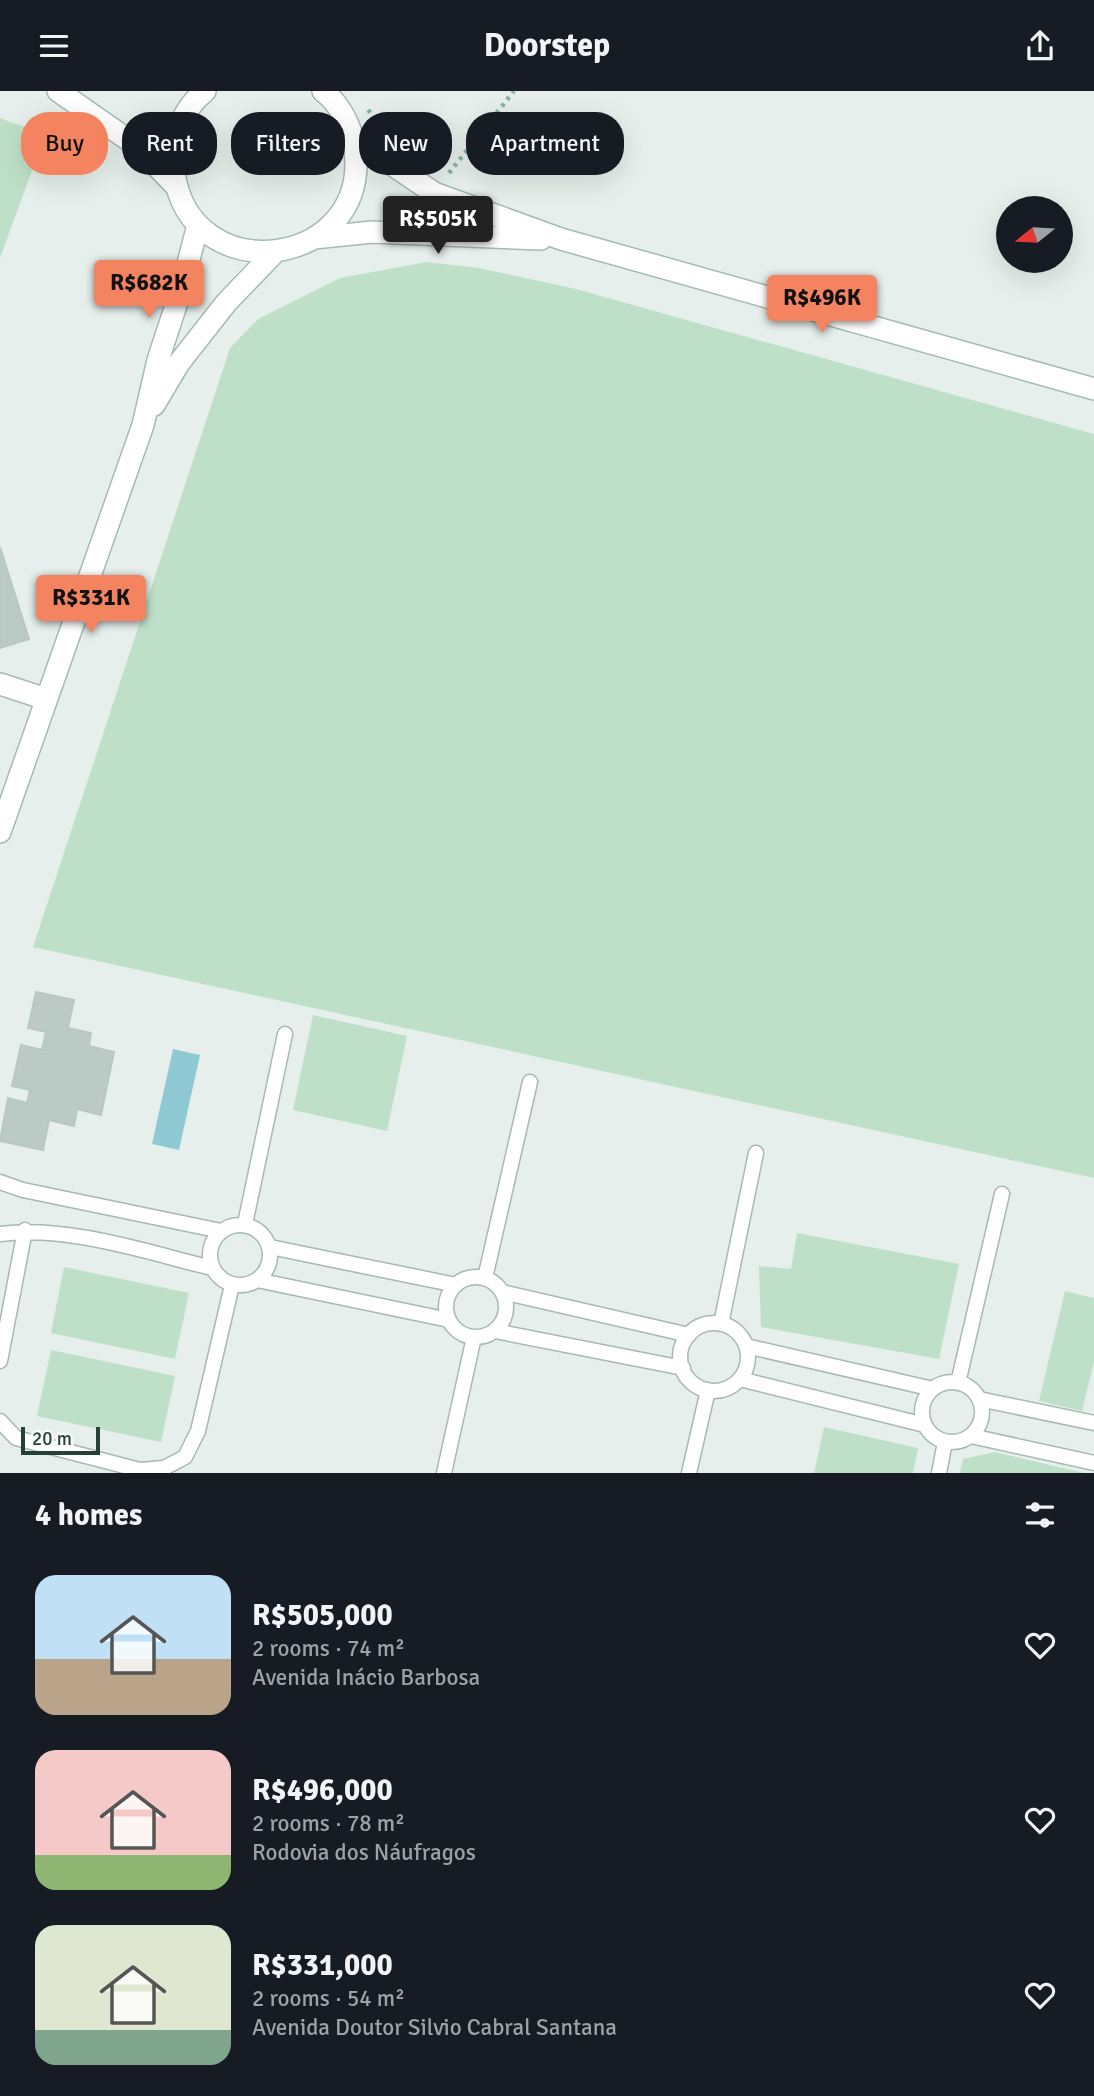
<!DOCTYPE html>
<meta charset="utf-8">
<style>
:root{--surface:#171b24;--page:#20242c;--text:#f1f3f6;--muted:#9ea1a6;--accent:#f4845f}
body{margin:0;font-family:Signika,sans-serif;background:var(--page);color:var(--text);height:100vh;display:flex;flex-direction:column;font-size:26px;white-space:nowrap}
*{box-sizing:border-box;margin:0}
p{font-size:23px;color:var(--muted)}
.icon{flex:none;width:38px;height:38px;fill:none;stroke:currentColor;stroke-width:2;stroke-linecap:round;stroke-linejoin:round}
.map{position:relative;height:1382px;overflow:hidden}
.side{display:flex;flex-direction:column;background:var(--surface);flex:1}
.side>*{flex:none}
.guide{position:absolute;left:21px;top:21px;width:700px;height:63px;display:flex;gap:14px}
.needle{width:46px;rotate:252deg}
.tools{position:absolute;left:996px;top:105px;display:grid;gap:14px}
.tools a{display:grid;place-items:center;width:77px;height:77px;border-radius:50%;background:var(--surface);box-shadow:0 7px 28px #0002;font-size:35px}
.scale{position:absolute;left:21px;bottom:18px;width:79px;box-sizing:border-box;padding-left:7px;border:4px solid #24423a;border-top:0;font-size:19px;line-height:24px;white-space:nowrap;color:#24423a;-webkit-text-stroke:5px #f7fbf9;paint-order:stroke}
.price{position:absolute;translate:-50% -60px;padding:0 16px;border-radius:7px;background:var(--accent);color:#111;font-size:23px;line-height:46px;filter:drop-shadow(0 2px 4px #0008)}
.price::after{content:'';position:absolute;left:50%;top:42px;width:21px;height:16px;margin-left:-10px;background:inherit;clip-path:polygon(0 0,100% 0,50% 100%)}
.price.current{background:#222;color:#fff}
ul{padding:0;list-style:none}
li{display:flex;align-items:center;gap:21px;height:175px;padding:0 35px}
li span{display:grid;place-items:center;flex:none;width:196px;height:140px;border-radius:21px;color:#555}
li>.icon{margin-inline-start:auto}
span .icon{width:84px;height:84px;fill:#fffc;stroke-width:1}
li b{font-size:30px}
h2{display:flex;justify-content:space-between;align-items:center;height:84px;padding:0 35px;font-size:30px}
.chip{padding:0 24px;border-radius:28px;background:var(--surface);box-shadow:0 7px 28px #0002;font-size:24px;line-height:63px}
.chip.current{background:var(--accent);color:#111}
header{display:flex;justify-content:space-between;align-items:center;height:91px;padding:0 35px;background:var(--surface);font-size:32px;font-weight:700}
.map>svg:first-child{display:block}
</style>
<header><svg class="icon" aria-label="menu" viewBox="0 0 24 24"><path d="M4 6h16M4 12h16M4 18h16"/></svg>Doorstep<svg class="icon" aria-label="share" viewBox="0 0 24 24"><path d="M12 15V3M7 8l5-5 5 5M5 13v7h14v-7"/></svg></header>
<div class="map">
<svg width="1094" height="1382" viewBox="0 0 1094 1382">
<rect width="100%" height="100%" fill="#e6efeb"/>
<path fill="#bfe0c8" d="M0 27 45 44 0 167Z
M427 171 479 177 576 198 1094 343V1087L33 856 230 257 258 228 340 187Z
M313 924 407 945 387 1040 293 1019Z
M797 1142 959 1173 939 1268 761 1236 759 1175 791 1178Z
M64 1176 189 1202 175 1268 51 1242Z
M1065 1200 1094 1207V1271L1082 1320 1039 1310Z
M51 1259 175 1285 161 1351 37 1325Z
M824 1336 918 1357 913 1382H814Z
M995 1361 1084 1382H960L963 1368Z"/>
<path fill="#8ec9d4" d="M173 958 200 964 179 1059 152 1053Z"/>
<path fill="#bbcac4" stroke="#b8c9c2" stroke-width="2" d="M0 456 29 548 0 557Z
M36 901 74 909 68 937 91 942 89 955 114 961 101 1024 77 1018 74 1035 49 1029 43 1059 0 1050 8 1007 27 1012 30 999 12 995 21 954 42 959 46 941 28 937Z"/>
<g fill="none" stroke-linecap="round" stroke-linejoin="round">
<defs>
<path id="lane" d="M0 1091 23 1099 221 1140
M245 1133 285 943
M210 1164a30 30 0 1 1 60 0a30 30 0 1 1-60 0Z
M0 1143C67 1134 146 1161 212 1177
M270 1156 456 1194
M446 1216a30 30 0 1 1 60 0a30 30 0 1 1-60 0Z
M485 1187 530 991
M257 1189 449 1229
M502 1201 689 1244
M680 1266a34 34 0 1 1 68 0a34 34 0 1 1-68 0Z
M721 1233 756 1062
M495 1240 683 1277
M746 1255 933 1298
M0 1270 25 1139
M740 1288 925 1334
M922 1321a30 30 0 1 1 60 0a30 30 0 1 1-60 0Z
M958 1292 1002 1103
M979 1308 1094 1332
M0 1330 16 1347 140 1379 164 1377 185 1366 198 1340 232 1194
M971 1345 1094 1372
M444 1382 474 1246
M689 1382 708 1299
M939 1382 945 1351"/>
<path id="street" d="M0 593 46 608"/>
<path id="secondary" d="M58 0 137 55 176 95
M205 0C181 19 170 51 174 81 190 201 370 178 355 59 352 37 341 14 323 0
M353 47 434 102 561 148 1094 298
M314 147 372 141 541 148
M154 314 179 272 226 212 275 161
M0 741 143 334 158 269 181 199 198 134"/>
</defs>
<use href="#lane" stroke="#a8b8b2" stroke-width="17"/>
<use href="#street" stroke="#a8b8b2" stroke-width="24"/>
<use href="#secondary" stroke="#a4bbb3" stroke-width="24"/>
<path stroke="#86b3a5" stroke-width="4.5" stroke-dasharray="3.5 5" stroke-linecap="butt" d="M368 19 383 36
M449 82 514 0"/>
<use href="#lane" stroke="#fff" stroke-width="14"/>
<use href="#street" stroke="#fff" stroke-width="21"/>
<use href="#secondary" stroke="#fff" stroke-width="21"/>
</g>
</svg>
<div class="tools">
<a><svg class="needle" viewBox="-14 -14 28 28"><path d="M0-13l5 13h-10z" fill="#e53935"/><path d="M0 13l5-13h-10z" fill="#9ea1a6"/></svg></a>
</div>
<div class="scale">20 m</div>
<b class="price current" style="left:438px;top:165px">R$505K</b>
<b class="price" style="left:149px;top:229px">R$682K</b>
<b class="price" style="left:822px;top:244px">R$496K</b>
<b class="price" style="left:91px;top:544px">R$331K</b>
<div class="guide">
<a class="chip current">Buy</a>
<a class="chip">Rent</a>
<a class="chip">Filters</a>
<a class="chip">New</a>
<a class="chip">Apartment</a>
</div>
</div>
<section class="side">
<h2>4 homes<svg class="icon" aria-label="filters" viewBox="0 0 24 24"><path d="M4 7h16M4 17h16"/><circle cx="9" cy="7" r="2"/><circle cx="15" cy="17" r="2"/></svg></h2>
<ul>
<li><span style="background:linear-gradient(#bfe0f5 60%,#b9a48a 0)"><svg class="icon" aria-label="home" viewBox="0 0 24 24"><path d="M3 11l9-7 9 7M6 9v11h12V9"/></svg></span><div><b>R$505,000</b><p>2 rooms · 74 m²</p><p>Avenida Inácio Barbosa</p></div><svg class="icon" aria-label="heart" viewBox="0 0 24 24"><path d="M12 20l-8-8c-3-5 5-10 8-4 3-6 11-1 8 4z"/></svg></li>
<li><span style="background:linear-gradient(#f6c9c9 75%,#8fb573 0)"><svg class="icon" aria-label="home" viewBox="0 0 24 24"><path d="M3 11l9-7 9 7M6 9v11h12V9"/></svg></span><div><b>R$496,000</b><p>2 rooms · 78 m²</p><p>Rodovia dos Náufragos</p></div><svg class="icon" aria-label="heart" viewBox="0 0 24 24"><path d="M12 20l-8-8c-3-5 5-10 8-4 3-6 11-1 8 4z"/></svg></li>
<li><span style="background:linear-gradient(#dfe7d0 75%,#7fa58c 0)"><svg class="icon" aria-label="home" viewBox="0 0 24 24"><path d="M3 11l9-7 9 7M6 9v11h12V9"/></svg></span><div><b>R$331,000</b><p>2 rooms · 54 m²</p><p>Avenida Doutor Silvio Cabral Santana</p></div><svg class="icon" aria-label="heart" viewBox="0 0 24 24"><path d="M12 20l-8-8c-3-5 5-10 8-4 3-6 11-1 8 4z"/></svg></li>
</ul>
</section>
